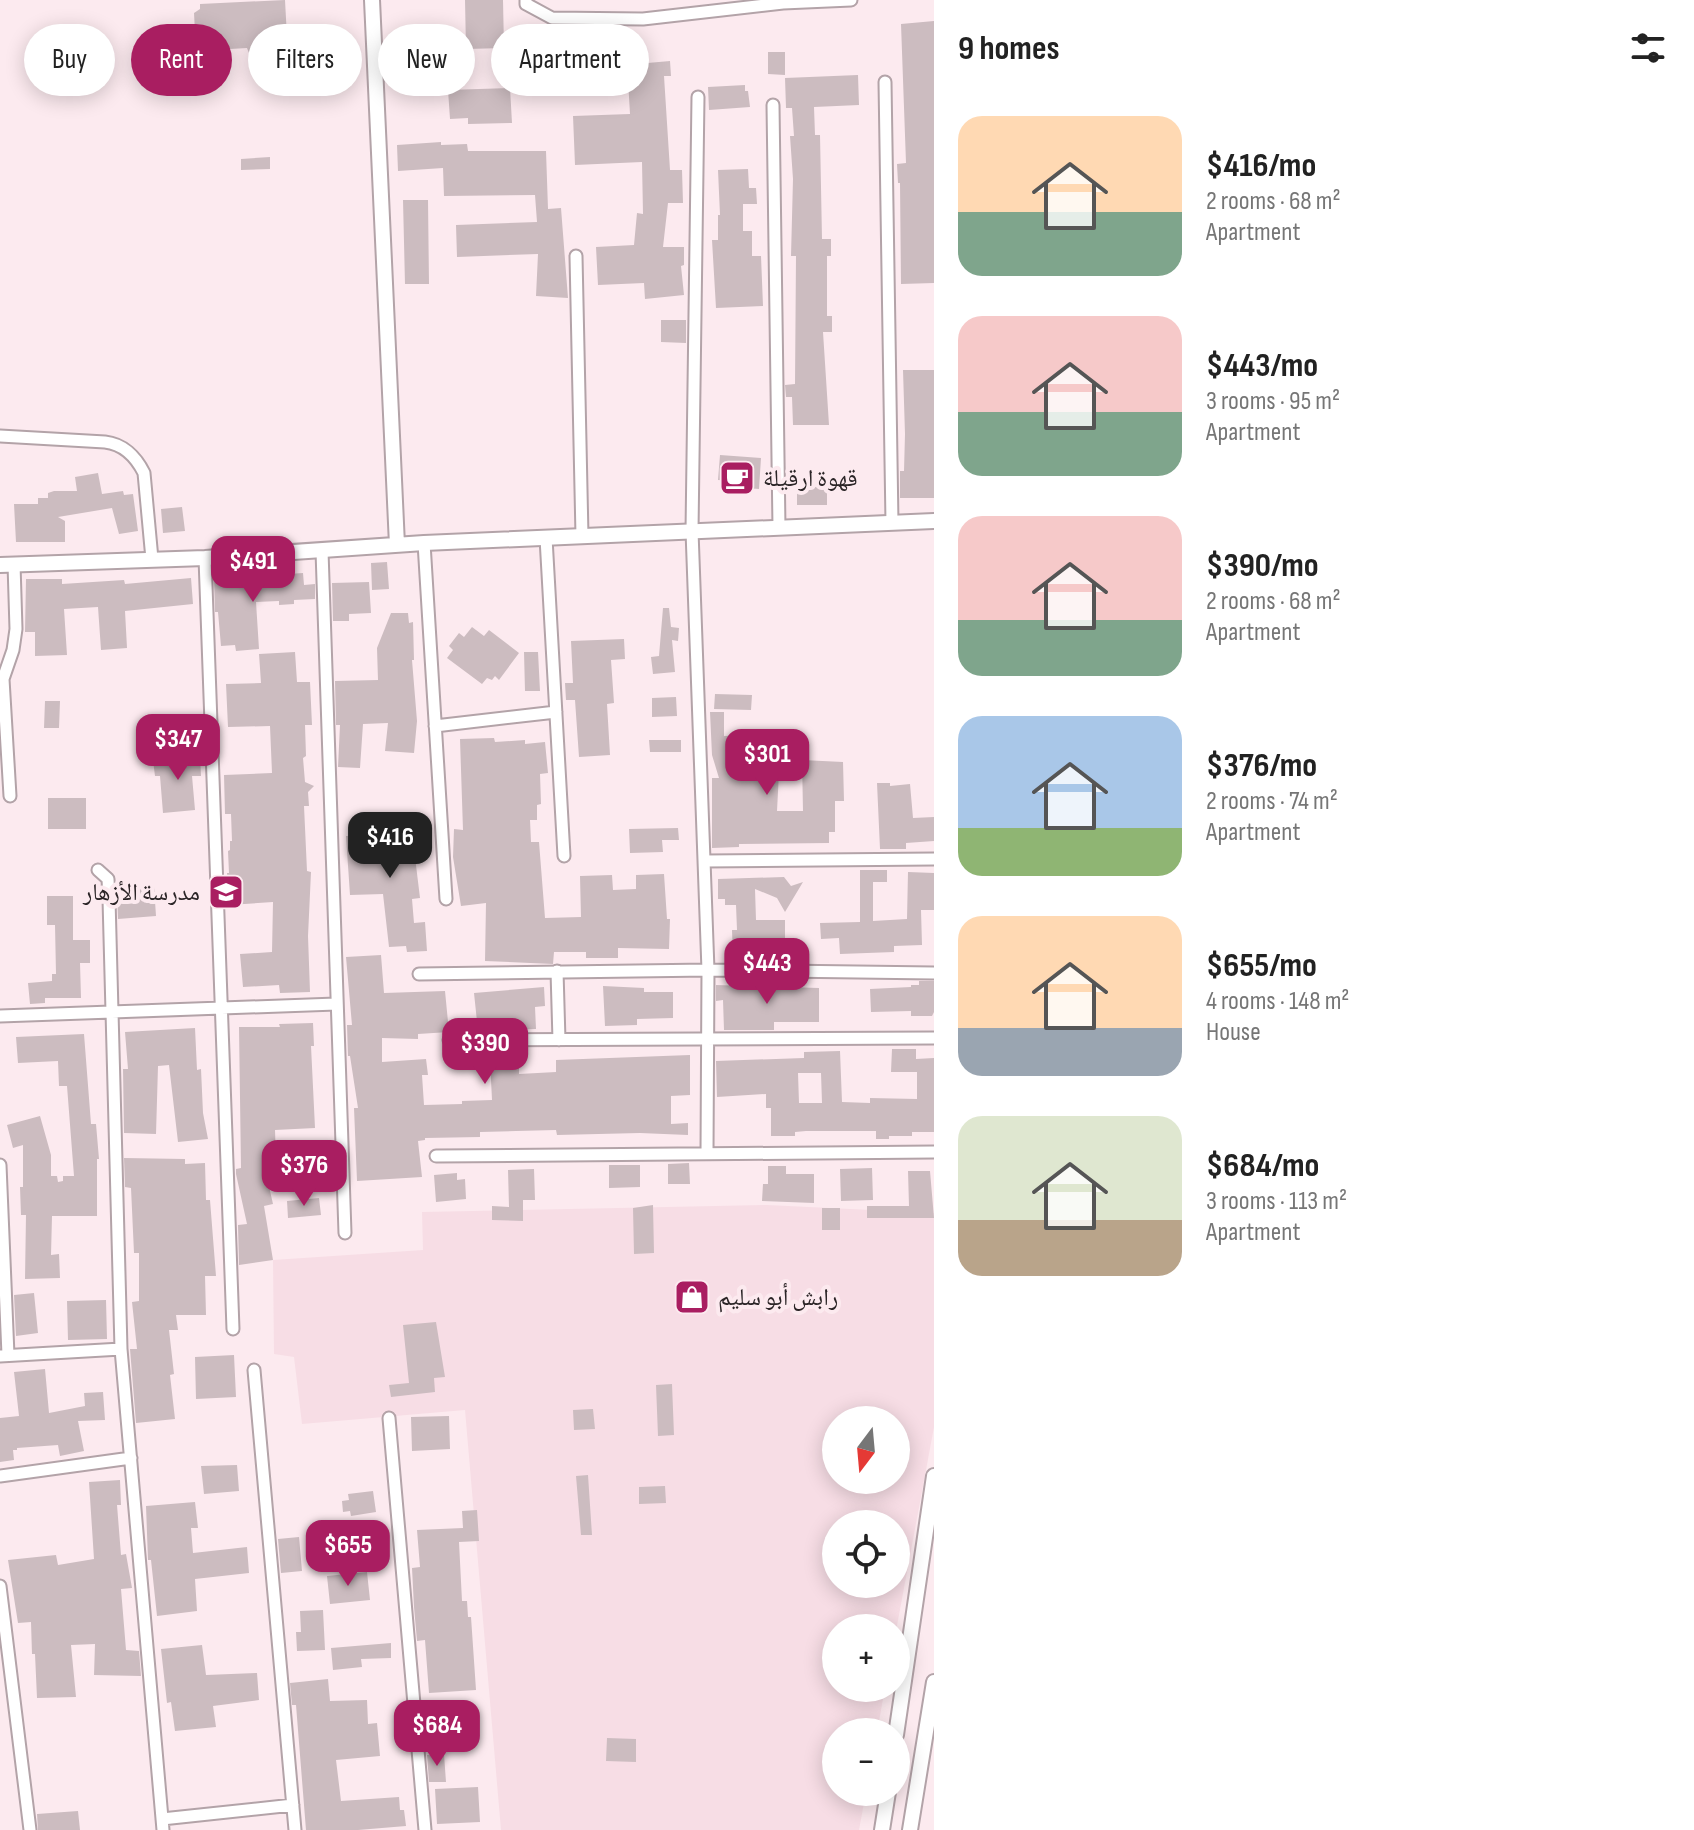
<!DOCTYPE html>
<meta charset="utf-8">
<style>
:root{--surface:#fff;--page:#f6f6f6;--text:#222;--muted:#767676;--accent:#a91e61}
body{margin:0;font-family:"Sofia Sans Condensed","Noto Naskh Arabic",sans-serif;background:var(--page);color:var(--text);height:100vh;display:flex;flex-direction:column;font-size:30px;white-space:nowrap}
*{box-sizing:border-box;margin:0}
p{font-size:26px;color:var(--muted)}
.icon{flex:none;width:44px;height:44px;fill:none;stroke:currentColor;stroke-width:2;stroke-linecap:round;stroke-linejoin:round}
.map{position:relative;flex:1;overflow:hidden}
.panel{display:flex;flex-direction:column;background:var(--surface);width:760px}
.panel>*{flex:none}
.banner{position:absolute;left:24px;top:24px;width:760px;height:72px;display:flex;gap:16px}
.needle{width:52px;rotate:196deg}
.fabs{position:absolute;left:822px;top:1406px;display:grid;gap:16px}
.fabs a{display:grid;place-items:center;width:88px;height:88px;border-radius:50%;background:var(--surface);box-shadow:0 4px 20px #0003;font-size:40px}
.price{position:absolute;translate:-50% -68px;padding:0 18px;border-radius:16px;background:var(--accent);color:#fff;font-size:26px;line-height:52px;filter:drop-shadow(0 2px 4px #0008)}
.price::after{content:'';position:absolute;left:50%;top:48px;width:24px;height:18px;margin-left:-12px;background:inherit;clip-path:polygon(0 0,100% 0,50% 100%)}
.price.active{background:#222;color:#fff}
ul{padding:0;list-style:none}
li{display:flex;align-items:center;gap:24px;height:200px;padding:0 24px}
li span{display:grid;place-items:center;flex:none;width:224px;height:160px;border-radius:24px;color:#555}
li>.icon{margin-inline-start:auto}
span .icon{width:96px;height:96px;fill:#fffc;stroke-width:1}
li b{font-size:34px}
h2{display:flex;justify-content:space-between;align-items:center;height:96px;padding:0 24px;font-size:34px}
.chip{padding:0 28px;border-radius:36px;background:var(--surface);box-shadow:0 4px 20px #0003;font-size:28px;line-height:72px}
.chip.active{background:var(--accent);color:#fff}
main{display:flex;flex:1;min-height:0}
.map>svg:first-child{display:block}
</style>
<main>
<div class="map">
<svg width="934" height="1830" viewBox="0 0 934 1830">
<rect width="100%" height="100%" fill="#fceaef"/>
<path fill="#f7dde5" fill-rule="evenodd" d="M767 1205 934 1213V1427L896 1631V1628H836V1688H885L877 1732H836V1792H866L859 1830H501L465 1410 302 1424 294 1357 274 1354 273 1260 423 1250 422 1212ZM836 1420H896V1480H836ZM836 1524H896V1584H836Z"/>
<path fill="#ccbcc0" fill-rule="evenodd" d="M285 0 287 37 291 36 292 55 281 56 280 51 249 53 247 48 196 51 194 13 200 9V4Z
M465 0H503L504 48 466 49Z
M934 21V283L901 284 900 183H898L897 164 906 163 901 24Z
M565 27H594L595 50 566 51Z
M768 52H785V75L768 74Z
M670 61 671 76H664L670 170H682L683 203H668L663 247H684V265L681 266 684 295 645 299 644 283 598 285 596 247 634 245 637 213 643 214 642 162 575 165 573 116 630 114 628 80 615 81 614 66Z
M858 75 859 105 814 107 815 135H820L822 239H831V256H827V316H832V332H823L829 425H793L792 397H786L785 385 795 384 796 256H791L793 179 790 136H794L792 108H786L785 78Z
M745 85V91H748L750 107 709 110 708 87Z
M510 88 512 123 468 124V118L450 119 448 90Z
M441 142V145L467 144 468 151H546L548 209 561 208 568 298 536 296 538 254 457 257 456 225 537 222 535 195 444 196 443 168 398 171 397 145Z
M270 157V169L241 170V159Z
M748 169 749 188H756L757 204H743V231H752V256H761L763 306 716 308 712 240H718V215H720L718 170Z
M403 200H428L429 284H405Z
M661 320H686V343L661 342Z
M903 370H934V498H900V471H904L905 434Z
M720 455 761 458 759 489 747 488V482L718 480Z
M98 473 102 494 123 491 124 495 133 494 138 531 119 534 112 508 58 517 65 521V542H16L14 504H38V498H48V493L54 491H77L75 477Z
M797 487H827V505H797Z
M182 507 185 531 163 533 161 509Z
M387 562 389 589 372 590 371 563Z
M303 573 304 585 315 584V599L294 600V604L279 605V601L256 602 259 649 236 651 235 645 221 646 218 612H215L214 579Z
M191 578 193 604 125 611 127 648 101 650 98 607 64 609 67 655 35 656V632H25L26 579H62V584L124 580 125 584Z
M369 582 371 613 349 614V621H333L332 583Z
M663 608H669L671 627 679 628 678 641 672 640 675 672 653 674 651 657 659 656Z
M391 613H408L409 623 413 622 414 660H412L417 721 414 753 385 751 388 723 363 724 360 768 338 767 340 725H336L335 681 378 680 377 648Z
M472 627 484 636 489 630 519 653 499 680 495 676 492 680 487 678 482 684 447 658 453 650 449 646 459 633 464 637Z
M624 639 625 659 611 660 614 703 607 704 610 755 579 757 575 700H566L565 683H573L571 641Z
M295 652 297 682H310L312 725H305L306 756 303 758 305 782 314 786 308 792 309 806H304L307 871 311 872 308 936 310 992 280 993 279 985 243 987 240 954 272 952 273 902 229 905 227 873H229L228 851 230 850V841H232L231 814H225L224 775 272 773 270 726 228 727 226 684 261 683 259 654Z
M524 652H538L540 691H525Z
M715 694 752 695 751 710 714 709Z
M676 697 677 716 652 717V698Z
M45 701H60L59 728H44Z
M710 712H724V736L755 735 756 771 779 772 777 811H803L802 760 843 762 844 801H835V832H829V843L739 844V847L712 848V778H719L712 755Z
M494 738 495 742 525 740V744L545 742 548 773 540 774 541 804 537 805V820H530L531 842H539L545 918 581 917 580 876 612 875 613 890 636 889V875L664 874 667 919H670L669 949 618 948V958H586V952H554L553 964 485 961 486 903 461 906 453 857 454 829 463 830 460 739Z
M649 740H681V752H650Z
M200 756 201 776H192L195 810 163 813 160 776H155L153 760Z
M877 783H890V786L910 784 913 818 934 817V841L906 843V849H880Z
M48 798H86V829H48Z
M387 824 401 825 400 830 424 831 422 857H415L420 898 412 899 414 923 425 922 427 951 407 952 406 946 389 947 383 894 350 895 346 836 386 835Z
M678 828 679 840H662L663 852 630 853 629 829Z
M860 870H887V882H873V921L907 919 908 872 934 873V910H921L922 945 894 946V952L840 954 839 938 821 939 820 923 860 922Z
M784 877 791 886 803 882 785 912 777 898 755 889 756 920H785V945H767V950H754V955L733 956 732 930H737L736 905H725V899H718V879Z
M154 886 156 916 118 919 117 889Z
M47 896H73V940H90V963H80L81 998H45V1003L30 1004 28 983 52 981V974H56L55 925H47Z
M381 955 384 993 445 991 449 1032 418 1034V1039L382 1038V1062L426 1059 428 1075H422L424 1105 462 1104V1101L492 1100 490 1059 519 1058V1074L556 1072V1060L690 1055V1095L671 1096V1124L688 1123V1135L640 1133 557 1135 556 1130 516 1131 480 1132V1137L425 1138V1140L418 1141 422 1177 357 1181 354 1108H358L350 1056H348L347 1025H352L346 957Z
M919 981H934V1012L932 1016H911V1011L871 1012 870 989 911 987V985H919Z
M716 985 819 988V1022H774V1030H724L723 1000 716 1001Z
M603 986 644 988V992H673V1018L637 1019V1025L605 1026Z
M544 987 545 1006 535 1007 536 1029 478 1031 474 993Z
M313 1023 314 1046H311L315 1128 275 1130 276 1160H263L273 1204 264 1206 273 1260 239 1265 238 1225 247 1224 236 1174V1169L241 1168 239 1027H280L279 1024Z
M195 1028 197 1070 201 1069 203 1113 208 1139 178 1142 169 1065 158 1066 156 1134 124 1133 123 1069H128L125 1032Z
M84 1034 91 1124H96L99 1159H97V1216H52L51 1255 59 1254 60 1278 25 1279 26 1215H21L20 1187H23V1145L13 1148 7 1125 40 1116 51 1155V1176H57L58 1182 63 1181V1176H74L67 1086H59L58 1061 18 1063 16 1037Z
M892 1049H916V1059L934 1058V1132H912V1136H889V1139H876V1131H806L795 1132V1136H771V1108H766V1094L717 1097 716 1061 804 1058V1052L840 1051 842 1102 870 1103V1098L917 1099V1072H891ZM798 1073H821L822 1103H799Z
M124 1158 185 1159V1164L205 1163 206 1200H210L216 1276H205L206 1315H176L178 1330H169L174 1374 170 1375 175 1419 136 1423 130 1349H137L132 1302 139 1301V1253H134L131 1188 125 1187Z
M689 1163 690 1184H668V1164Z
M609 1165H640V1187L609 1188Z
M768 1166H786V1174H814V1203L762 1201 763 1184H768Z
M872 1168 873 1200 841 1201 840 1169Z
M534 1169 535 1200H523V1221L492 1220V1206L509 1207 508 1170Z
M908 1171H930L934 1218H867V1206H909Z
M457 1173V1180L465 1179 466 1199 436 1202 434 1175Z
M319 1198 321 1215 288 1218 287 1201Z
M653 1205 654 1253 634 1254 633 1208Z
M822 1208H840V1230H822Z
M34 1293 38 1333 16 1336 14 1295Z
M106 1300 107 1339 68 1340 67 1301Z
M436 1322 445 1377 434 1378 435 1392 391 1397 389 1385 409 1383 403 1325Z
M234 1355 236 1397 196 1399 195 1357Z
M45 1369 49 1413 85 1406 84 1393 103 1392 105 1420 78 1421 84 1451 60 1456 58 1445 17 1448V1450H13L14 1460 0 1462V1418L19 1416 14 1372Z
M672 1384 674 1435 658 1436 656 1385Z
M593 1409 595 1429 574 1430 573 1410Z
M449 1416 450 1449 412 1451 411 1417Z
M237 1465 239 1491 204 1494 201 1466Z
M588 1475 592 1535H581L576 1476Z
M120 1480 121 1505H117L121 1555 126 1554 132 1588 121 1589 126 1650 139 1651 141 1676 94 1675 95 1644 71 1645 76 1697 37 1698 35 1654H32L31 1622 18 1623 8 1560 56 1555 58 1565 94 1559 89 1482Z
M665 1486 666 1503 639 1504V1487Z
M373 1491 376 1512 351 1516 350 1511 343 1512 342 1501 349 1500 348 1494Z
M195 1502 198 1528H191L193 1553 247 1547 249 1573 195 1579 197 1611 157 1616 151 1560H148L146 1506Z
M477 1510 479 1541 459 1542 462 1601H467L468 1617H471L476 1690 429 1693 425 1640 417 1641 414 1607 412 1568 420 1567 417 1530 463 1528 462 1511Z
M299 1537 302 1571 281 1573 278 1539Z
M367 1572 370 1600 330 1604 327 1576Z
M323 1610 325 1650 297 1651 296 1632H301L300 1611Z
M391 1643V1658L361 1659 362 1667 333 1670 331 1648Z
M202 1645 206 1675 257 1673 259 1700 213 1706 216 1727 175 1731 171 1702 167 1703 161 1649Z
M328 1679 330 1701 367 1700 368 1724 377 1723 380 1756 336 1760 341 1801 399 1797 400 1810H404L406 1826 358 1830H306L296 1705H292L290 1683Z
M607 1738 636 1739V1762L606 1761Z
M444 1754 446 1782H429L427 1755Z
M478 1787 480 1822 437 1824 435 1789Z
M78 1811 80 1830H38L37 1814Z"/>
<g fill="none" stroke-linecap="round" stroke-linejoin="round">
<defs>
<path id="minor" d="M526 0V4L552 18 643 19 783 3 851 0
M885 82 892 523
M698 97 692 531 708 970 707 1152
M773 105 779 528
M576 256 582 536
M0 436 105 442C123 444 136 457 144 473L152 559
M546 538 564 856
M424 543 446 899
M322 551 345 1233
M205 558 233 1329
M435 726 556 712
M10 796 3 679 13 650 16 629 14 564
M705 861 934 859
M98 870 108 879 109 899 121 1349 163 1830
M557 971 559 1040
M419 974 708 970 934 973
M0 1016 336 1004
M449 1040 934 1038
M436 1156 934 1152
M0 1165 8 1355
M0 1356 121 1349
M254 1370 295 1830
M389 1418 425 1830
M0 1476 131 1458
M0 1586 30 1830
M162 1819 293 1805"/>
<path id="tertiary" d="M372 0 397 545
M0 565 205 558 424 543 934 521
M896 1735 934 1476
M882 1830 888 1792
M910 1830 934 1682"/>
</defs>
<use href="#minor" stroke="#b3a3a8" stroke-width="15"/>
<use href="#tertiary" stroke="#b3a3a8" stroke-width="18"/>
<use href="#minor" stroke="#fff" stroke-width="11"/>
<use href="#tertiary" stroke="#fff" stroke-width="14"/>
</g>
<defs>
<symbol id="cafe-square" viewBox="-11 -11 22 22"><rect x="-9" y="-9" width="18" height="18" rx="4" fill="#a91e61" stroke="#fceaef"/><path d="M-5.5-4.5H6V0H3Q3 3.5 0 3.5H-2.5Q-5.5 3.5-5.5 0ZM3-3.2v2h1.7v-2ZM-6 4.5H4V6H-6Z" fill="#fff"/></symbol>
<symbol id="school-square" viewBox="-11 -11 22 22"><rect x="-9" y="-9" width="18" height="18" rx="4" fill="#a91e61" stroke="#fceaef"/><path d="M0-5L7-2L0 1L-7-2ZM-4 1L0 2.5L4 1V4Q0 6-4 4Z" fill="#fff"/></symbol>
<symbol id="shop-square" viewBox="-11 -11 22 22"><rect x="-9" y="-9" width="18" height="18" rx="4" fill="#a91e61" stroke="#fceaef"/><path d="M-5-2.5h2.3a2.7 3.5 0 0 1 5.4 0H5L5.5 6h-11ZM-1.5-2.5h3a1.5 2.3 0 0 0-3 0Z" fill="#fff"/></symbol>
</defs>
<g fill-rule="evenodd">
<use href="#cafe-square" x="717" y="458" width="40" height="40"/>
<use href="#school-square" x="206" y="872" width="40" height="40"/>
<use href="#shop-square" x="672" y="1277" width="40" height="40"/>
</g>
<g text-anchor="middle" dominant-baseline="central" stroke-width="8" stroke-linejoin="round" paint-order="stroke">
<g font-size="24" fill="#2b2527" stroke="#fceaef" text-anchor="start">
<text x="763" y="478">قهوة ارقيلة</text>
<text x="200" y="892" text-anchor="end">مدرسة الأزهار</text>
<text x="718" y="1297">رابش أبو سليم</text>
</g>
</g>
</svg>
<div class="fabs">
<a><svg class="needle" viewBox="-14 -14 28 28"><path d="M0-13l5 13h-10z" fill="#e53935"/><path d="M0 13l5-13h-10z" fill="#767676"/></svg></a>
<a><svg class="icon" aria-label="locate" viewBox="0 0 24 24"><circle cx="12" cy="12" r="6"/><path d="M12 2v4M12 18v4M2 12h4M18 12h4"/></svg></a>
<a>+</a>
<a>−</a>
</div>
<b class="price" style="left:253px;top:604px">$491</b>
<b class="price" style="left:178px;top:782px">$347</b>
<b class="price" style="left:767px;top:797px">$301</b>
<b class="price active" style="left:390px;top:880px">$416</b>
<b class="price" style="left:767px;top:1006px">$443</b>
<b class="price" style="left:485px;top:1086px">$390</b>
<b class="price" style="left:304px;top:1208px">$376</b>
<b class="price" style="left:348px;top:1588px">$655</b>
<b class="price" style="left:437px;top:1768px">$684</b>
<div class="banner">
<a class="chip">Buy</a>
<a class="chip active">Rent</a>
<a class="chip">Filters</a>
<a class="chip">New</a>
<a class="chip">Apartment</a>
</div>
</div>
<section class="panel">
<h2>9 homes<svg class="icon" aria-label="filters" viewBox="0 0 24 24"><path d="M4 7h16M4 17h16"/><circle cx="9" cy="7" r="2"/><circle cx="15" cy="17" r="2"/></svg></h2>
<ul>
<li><span style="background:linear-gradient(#ffd9b3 60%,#7fa58c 0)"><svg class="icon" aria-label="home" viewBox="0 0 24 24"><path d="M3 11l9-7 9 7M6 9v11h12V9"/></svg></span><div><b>$416/mo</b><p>2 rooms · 68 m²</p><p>Apartment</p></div></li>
<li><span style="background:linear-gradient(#f6c9c9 60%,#7fa58c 0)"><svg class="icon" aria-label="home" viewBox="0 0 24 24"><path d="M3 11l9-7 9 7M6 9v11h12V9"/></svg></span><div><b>$443/mo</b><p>3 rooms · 95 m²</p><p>Apartment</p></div></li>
<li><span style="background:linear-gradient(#f6c9c9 65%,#7fa58c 0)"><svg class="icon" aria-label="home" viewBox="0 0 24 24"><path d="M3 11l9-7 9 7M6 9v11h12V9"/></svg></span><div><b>$390/mo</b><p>2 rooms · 68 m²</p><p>Apartment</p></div></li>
<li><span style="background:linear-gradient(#a9c7e8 70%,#8fb573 0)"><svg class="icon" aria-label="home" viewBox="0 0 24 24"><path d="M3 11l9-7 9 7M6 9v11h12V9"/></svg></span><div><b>$376/mo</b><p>2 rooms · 74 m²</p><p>Apartment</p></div></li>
<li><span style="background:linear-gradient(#ffd9b3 70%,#9aa5b1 0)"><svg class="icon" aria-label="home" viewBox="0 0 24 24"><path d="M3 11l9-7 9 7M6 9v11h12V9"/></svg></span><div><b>$655/mo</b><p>4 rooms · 148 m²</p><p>House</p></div></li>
<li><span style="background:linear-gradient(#dfe7d0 65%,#b9a48a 0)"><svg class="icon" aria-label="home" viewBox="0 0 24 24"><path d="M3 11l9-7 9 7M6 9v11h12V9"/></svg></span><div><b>$684/mo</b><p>3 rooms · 113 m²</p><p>Apartment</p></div></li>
</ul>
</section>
</main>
